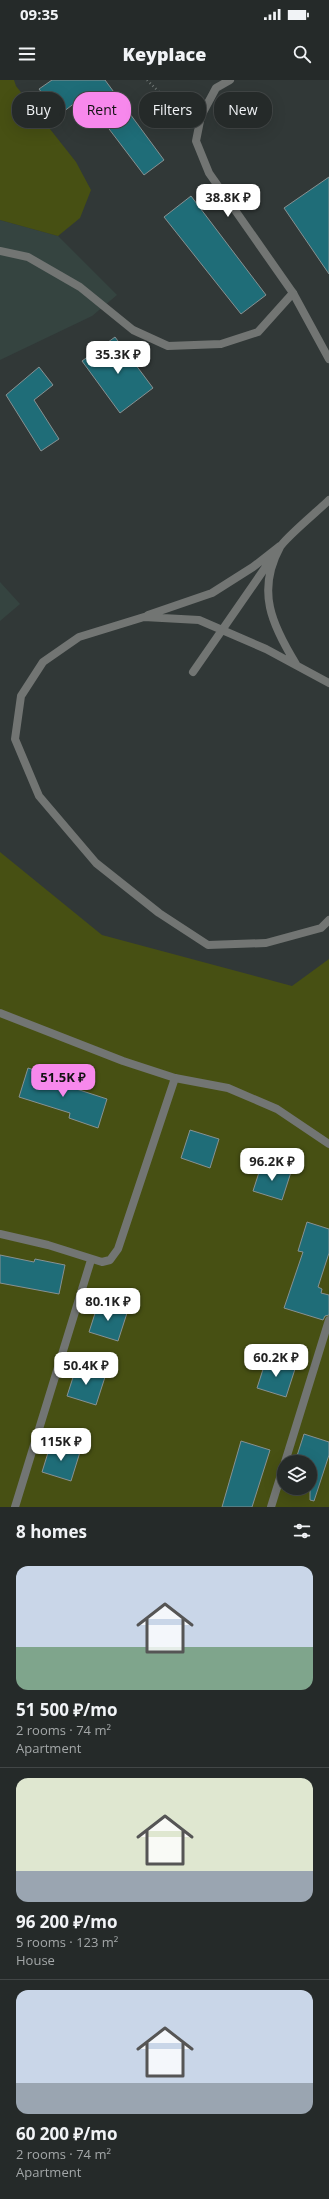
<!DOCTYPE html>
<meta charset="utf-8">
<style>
:root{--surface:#252a29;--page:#2d3231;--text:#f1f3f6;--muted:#a3a7a8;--line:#424646;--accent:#f788ec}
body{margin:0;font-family:"Open Sans",sans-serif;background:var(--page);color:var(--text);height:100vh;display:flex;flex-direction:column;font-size:15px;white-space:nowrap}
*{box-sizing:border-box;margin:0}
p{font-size:13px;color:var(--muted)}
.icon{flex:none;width:22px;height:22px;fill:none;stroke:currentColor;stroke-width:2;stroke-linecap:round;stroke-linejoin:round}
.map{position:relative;height:1427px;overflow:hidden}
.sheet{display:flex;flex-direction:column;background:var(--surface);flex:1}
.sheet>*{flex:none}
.top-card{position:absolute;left:12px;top:12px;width:305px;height:36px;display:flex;gap:8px}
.fabs{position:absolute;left:277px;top:1375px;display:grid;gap:8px}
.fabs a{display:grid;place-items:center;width:40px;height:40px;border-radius:50%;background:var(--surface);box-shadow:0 4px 16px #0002,0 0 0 1px var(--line);font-size:20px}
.price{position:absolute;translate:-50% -34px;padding:0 9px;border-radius:8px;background:#fff;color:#222;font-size:13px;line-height:26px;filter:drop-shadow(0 1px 2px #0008)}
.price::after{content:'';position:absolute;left:50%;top:24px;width:12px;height:9px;margin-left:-6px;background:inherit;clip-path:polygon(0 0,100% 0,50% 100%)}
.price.selected{background:var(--accent);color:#111}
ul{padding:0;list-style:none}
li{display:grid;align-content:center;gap:8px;height:212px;padding:0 16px}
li+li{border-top:1px solid var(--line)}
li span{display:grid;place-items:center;height:124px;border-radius:12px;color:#555}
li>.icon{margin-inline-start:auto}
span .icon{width:72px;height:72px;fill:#fffc;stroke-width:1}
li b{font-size:17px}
h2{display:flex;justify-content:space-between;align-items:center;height:48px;padding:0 16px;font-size:17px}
.chip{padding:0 14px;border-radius:16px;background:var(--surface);box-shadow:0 4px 16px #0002,0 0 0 1px var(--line);font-size:14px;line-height:36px}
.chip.selected{background:var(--accent);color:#111}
.status{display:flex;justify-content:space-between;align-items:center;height:28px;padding:0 20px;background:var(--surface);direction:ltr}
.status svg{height:11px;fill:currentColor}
header{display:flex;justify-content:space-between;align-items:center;height:52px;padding:0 16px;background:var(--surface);font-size:18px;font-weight:800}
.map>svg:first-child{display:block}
</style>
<div class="status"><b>09:35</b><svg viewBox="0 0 49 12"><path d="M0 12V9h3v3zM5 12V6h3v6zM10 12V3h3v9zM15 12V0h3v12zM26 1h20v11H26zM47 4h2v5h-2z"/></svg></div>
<header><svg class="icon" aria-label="menu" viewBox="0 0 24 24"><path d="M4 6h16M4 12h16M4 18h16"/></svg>Keyplace<svg class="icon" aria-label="search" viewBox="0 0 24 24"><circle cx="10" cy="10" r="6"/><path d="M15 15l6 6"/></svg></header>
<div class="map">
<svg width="329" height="1427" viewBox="0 0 329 1427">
<rect width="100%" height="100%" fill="#313837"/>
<path fill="#354440" d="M0 140 58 156 117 215 92 236 0 280Z
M0 502 20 524 0 541Z"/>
<path fill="#475013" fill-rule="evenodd" d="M0 0H14L16 6 76 82 91 110 80 138 58 156 0 140Z
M0 772 102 855 292 906 329 879V1427H0ZM284 1382H310V1408H284Z"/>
<path fill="#1f6d78" stroke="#889192" d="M52 0H105L164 80 144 95 84 16 59 35 39 9Z
M329 97V194L284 128Z
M191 116 266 215 241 234 164 137Z
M115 257 153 308 120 333 82 281Z
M39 287 53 305 34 320 59 359 41 371 6 315Z
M28 988 57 997 55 1002 107 1019 98 1048 69 1038 70 1033 19 1017Z
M190 1050 219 1059 210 1088 181 1078Z
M262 1083 291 1092 282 1120 253 1111Z
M307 1142 329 1149V1173L318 1207 322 1209 321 1213 329 1215V1235L325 1236 323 1240 284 1228 303 1172 298 1171Z
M0 1175 34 1182 35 1179 65 1185 59 1214 0 1203Z
M98 1224 127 1233 118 1261 89 1252Z
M266 1280 295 1289 286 1317 257 1308Z
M76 1288 105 1297 96 1325 67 1316Z
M304 1354 329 1362V1375L314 1421 310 1420V1382H295Z
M241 1361 270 1370 252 1427H222Z
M51 1363 80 1372 71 1401 42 1392Z"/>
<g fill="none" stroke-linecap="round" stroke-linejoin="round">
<path stroke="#6f7674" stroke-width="2.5" stroke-dasharray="1 3" stroke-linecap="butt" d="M147 0 162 15 187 29"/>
<path stroke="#727573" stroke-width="8" d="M0 171 28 177 80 207 133 250 168 266 221 264 258 252 293 213
M148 535 212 513 253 487 280 466
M296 584C272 545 256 511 280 467 286 457 319 430 329 420
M193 592 274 475
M329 603 266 569 199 540 144 537 79 557 43 582 21 616 15 659 39 716 96 783 159 833 208 865 266 863 321 848 329 840
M0 1154 48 1165 102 1182 110 1180 118 1169 175 998
M285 1382 329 1240
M15 1427 91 1180
M271 1427 284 1385"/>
<path stroke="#727573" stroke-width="8" d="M230 0 216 8 201 36 196 61 209 93 293 213 329 279
M0 933 123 981 175 998 228 1008 277 1029 329 1064"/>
</g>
</svg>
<div class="fabs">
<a><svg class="icon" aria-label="layers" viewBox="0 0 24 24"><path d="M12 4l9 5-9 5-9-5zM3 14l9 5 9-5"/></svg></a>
</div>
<b class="price" style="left:228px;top:138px">38.8K ₽</b>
<b class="price" style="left:118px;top:295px">35.3K ₽</b>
<b class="price selected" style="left:63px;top:1018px">51.5K ₽</b>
<b class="price" style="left:272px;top:1102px">96.2K ₽</b>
<b class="price" style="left:108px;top:1242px">80.1K ₽</b>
<b class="price" style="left:276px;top:1298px">60.2K ₽</b>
<b class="price" style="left:86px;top:1306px">50.4K ₽</b>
<b class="price" style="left:61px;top:1382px">115K ₽</b>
<div class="top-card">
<a class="chip">Buy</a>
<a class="chip selected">Rent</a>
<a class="chip">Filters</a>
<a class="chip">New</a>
</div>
</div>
<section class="sheet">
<h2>8 homes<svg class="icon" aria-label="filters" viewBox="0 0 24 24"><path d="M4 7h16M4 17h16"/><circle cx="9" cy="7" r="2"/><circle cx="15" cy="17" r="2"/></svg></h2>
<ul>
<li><span style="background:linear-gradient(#c9d6e8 65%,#7fa58c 0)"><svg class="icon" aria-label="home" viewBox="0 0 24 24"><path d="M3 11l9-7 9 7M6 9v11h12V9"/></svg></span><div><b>51 500 ₽/mo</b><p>2 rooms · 74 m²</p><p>Apartment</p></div></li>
<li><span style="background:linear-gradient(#dfe7d0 75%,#9aa5b1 0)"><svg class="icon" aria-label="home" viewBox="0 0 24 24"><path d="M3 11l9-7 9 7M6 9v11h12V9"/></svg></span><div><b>96 200 ₽/mo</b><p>5 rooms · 123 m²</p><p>House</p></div></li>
<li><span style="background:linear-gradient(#c9d6e8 75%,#9aa5b1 0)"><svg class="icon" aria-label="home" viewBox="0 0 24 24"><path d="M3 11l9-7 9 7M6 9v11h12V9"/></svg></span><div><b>60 200 ₽/mo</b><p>2 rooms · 74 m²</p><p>Apartment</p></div></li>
</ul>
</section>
